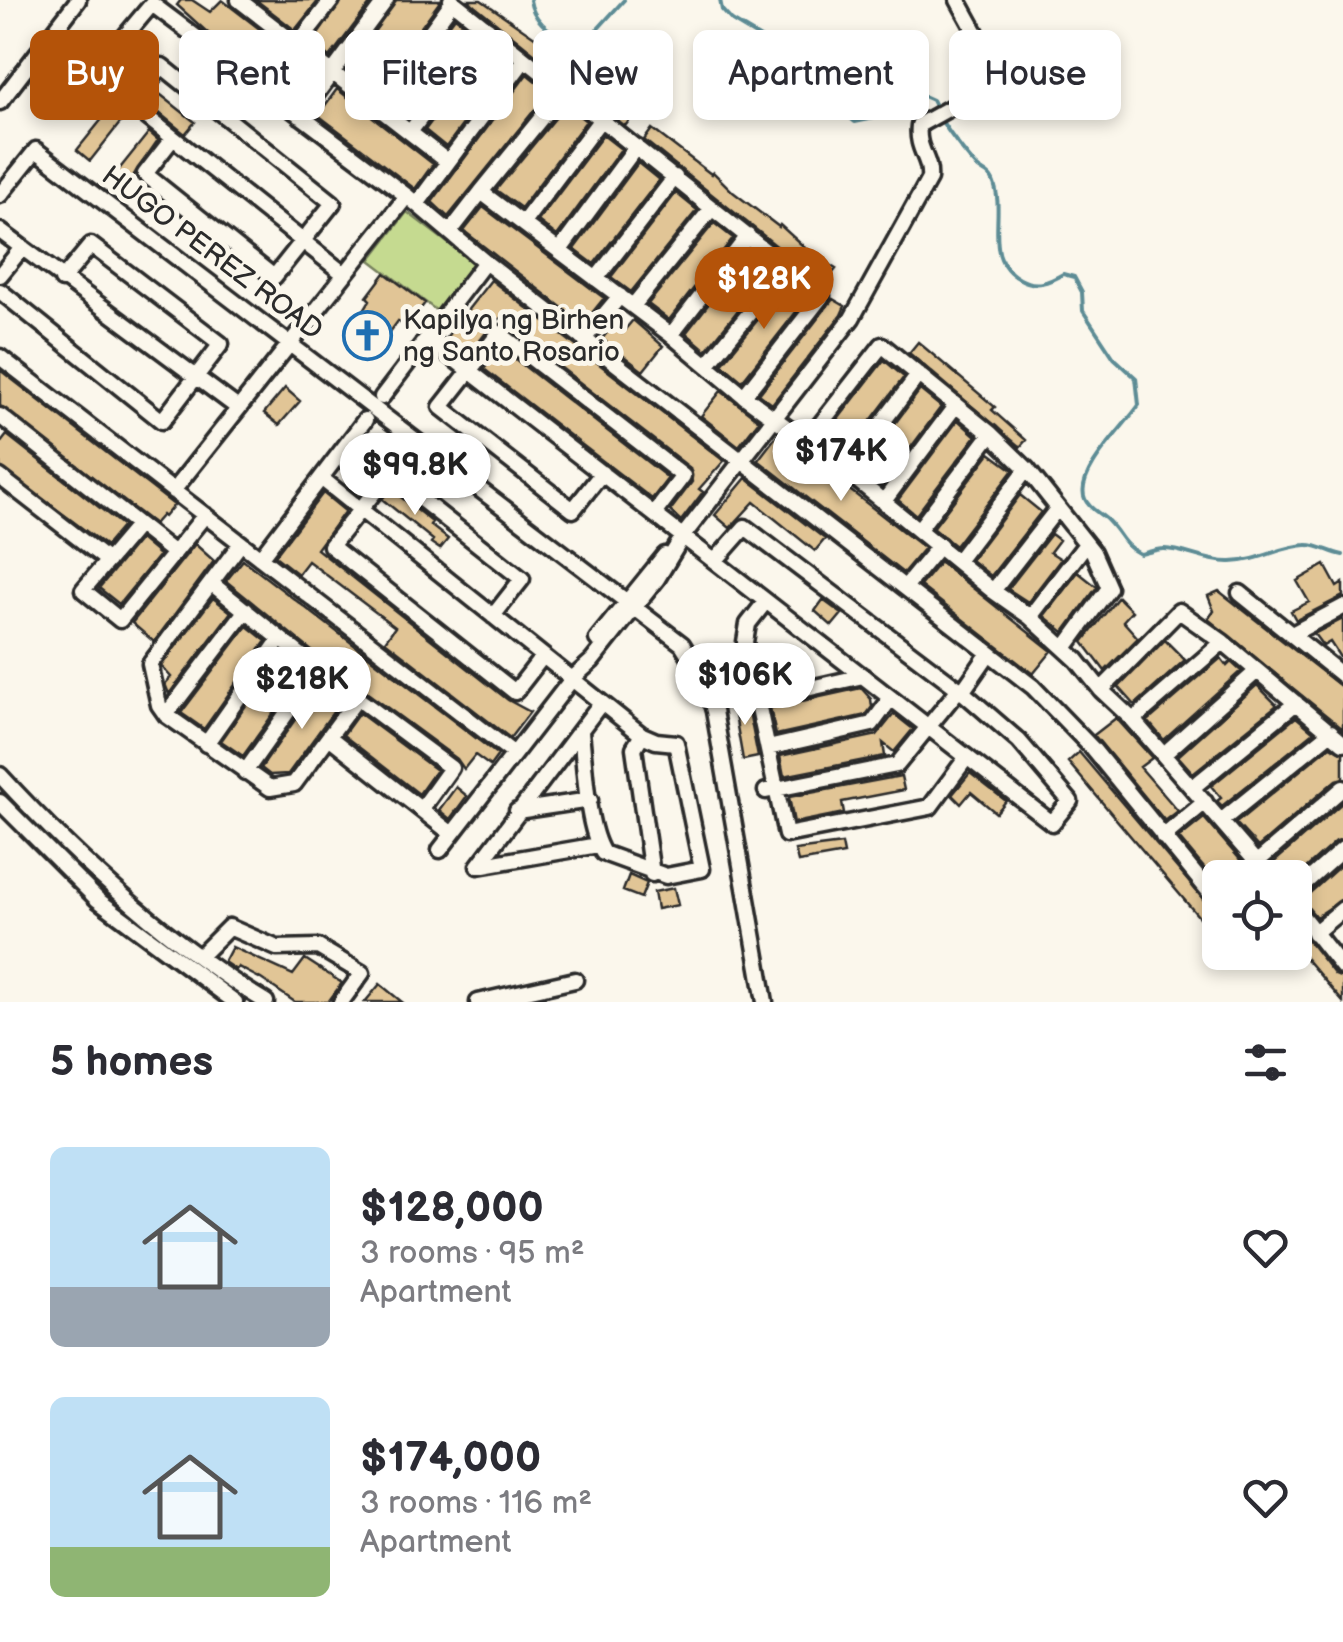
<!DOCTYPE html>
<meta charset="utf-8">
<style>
:root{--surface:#fff;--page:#f7f7f7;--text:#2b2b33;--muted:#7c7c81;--accent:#b45309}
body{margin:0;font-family:"Balsamiq Sans",sans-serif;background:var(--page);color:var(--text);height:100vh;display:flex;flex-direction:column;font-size:38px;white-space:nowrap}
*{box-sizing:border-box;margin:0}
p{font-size:32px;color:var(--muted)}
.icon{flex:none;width:55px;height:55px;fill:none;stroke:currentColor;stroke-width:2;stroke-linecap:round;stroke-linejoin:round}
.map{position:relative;height:1002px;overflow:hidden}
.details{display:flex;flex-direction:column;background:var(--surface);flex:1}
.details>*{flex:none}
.guide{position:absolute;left:30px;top:30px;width:1285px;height:90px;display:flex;gap:20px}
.tools{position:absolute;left:1202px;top:860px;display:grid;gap:20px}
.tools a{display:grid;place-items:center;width:110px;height:110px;border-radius:15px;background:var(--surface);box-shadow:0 5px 15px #0003;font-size:50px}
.price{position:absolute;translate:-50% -85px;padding:0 22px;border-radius:35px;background:#fff;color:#222;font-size:32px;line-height:65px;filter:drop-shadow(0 2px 5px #0008)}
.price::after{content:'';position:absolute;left:50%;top:60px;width:30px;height:22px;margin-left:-15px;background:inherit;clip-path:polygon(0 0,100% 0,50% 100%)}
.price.current{background:var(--accent);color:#fff}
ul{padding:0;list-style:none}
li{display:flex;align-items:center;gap:30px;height:250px;padding:0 50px}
li span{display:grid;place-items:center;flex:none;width:280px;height:200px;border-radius:15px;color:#555}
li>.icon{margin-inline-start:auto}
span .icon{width:120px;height:120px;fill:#fffc;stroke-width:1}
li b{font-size:42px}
h2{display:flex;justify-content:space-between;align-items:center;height:120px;padding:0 50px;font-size:42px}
.chip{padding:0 35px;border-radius:15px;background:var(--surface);box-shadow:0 5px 15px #0003;font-size:35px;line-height:90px}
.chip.current{background:var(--accent);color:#fff}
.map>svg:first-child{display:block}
</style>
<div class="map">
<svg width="1343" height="1002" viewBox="0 0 1343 1002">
<rect width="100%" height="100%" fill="#fbf7ec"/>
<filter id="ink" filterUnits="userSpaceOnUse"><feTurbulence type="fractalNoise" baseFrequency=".01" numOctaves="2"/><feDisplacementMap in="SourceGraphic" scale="20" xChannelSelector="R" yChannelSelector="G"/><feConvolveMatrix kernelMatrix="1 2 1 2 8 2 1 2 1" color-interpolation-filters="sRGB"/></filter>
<g filter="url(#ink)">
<path fill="#c5da90" stroke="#78825e" stroke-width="2.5" d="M407 212 474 263 437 311 370 260Z"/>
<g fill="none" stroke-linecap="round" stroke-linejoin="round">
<path stroke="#5d8c95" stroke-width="4" d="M530 0C533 21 550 31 567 42L594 33 624 0
M720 0 722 10 732 21 779 49 803 79 855 122 879 117 910 90 932 100 936 108
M940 117C944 127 968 158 976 166 983 173 989 172 993 181 1007 214 981 258 1020 279 1036 288 1049 282 1063 274L1074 277 1082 292 1083 311 1114 358 1136 378 1139 405C1125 426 1074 474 1085 499 1089 509 1100 513 1108 521 1122 535 1121 544 1140 554 1147 553 1156 549 1163 549 1183 548 1207 563 1231 562 1261 561 1281 546 1306 545 1318 544 1330 553 1343 555"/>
</g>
<path fill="#e1c596" stroke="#2b2b2b" stroke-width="2.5" d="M181 0H192L210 12 222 0 318 74 300 99 252 60 208 33 177 5Z
M256 0H319L295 30Z
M342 0H373L330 57 312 43Z
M396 0H441L374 91 347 70Z
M468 0H481L536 38 539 35 579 71 581 69 637 111 625 126Z
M455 17 473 31 408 117 391 104Z
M490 44 510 61 446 147 425 130Z
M527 74 549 92 448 217 432 202Z
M337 89 433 164 415 189 318 115Z
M156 91 195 122 185 134 147 103Z
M566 105 586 121 521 208 496 190Z
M111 108 124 118 90 161 77 150Z
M652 129 711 174 713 172 733 192 779 227 780 225 813 255 836 269 824 284 644 140Z
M149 132 158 140 122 192 109 182Z
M603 135 621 149 557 236 538 221Z
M638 163 659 180 594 264 574 249Z
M676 193 697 210 631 292 611 277Z
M483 207 604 298 583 324 464 231Z
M714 223 733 238 669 320 648 304Z
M749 252 771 269 706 350 686 333Z
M385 273 425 303 406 328 398 321 382 343 376 339 365 354 346 340 370 300 367 297Z
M491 280 724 461 699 489 703 492 681 521 670 511 692 482 690 468 511 329 516 324 504 315 491 326 468 356 445 339Z
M788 282 807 298 742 381 722 364Z
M833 299 845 306 841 315 772 404 759 394Z
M633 320 663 346 643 371 602 339 613 325 622 333Z
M918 342 995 407 992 410 1026 440 1020 447 909 353Z
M501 348 668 478 652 499 484 369Z
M884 360 904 377 844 456 822 440Z
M0 370 174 505 164 517 162 515 154 524 0 406Z
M285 388 300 401 279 425 264 413Z
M920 390 941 407 882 486 861 469Z
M721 391 759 420 739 446 701 416Z
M958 420 976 436 916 515 898 500Z
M778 434 924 548 903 573 758 460Z
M7 435 123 526 106 546 0 467V444Z
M990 453 1013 470 955 546 933 528Z
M746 478 825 539 815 551 754 502 730 528 715 515Z
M391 489 432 522 430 525 448 539 440 549 431 543 433 540 382 499Z
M323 493 345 511 317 549 508 700 530 712 510 738 385 641 395 627 308 561 298 574 275 556Z
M1020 495 1041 512 991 576 971 560Z
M1051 534 1059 540 1050 552 1061 559 1028 602 1008 589Z
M140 539 159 555 119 604 99 588Z
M195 544 214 561 154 642 132 623Z
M243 560 498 755 490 766 475 755 464 769 457 759 324 661 226 581Z
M940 562 1052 651 1033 674 920 586Z
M1325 565 1337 587 1343 583V596L1296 620 1291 611 1309 602 1297 581Z
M1078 572 1097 587 1064 632 1044 616Z
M1219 591 1343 688V729L1208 619 1214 611 1208 596Z
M1118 597 1132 611 1123 621 1138 638 1105 671 1083 642Z
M213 598 231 612 169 694 165 684 171 677 161 666Z
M823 600 842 614 832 626 815 611Z
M1343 619V662L1330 642 1323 646 1314 634Z
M247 626 266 641 204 729 181 713Z
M1165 640 1185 660 1135 705 1119 687Z
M282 654 304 671 243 756 221 741Z
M1221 658 1227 666 1231 662 1241 671 1164 740 1148 721Z
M320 684 342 700 288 774 270 775 261 768Z
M1257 685 1277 705 1193 773 1178 756Z
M861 688 871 699 872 707 866 715 776 735 770 708Z
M746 696 758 757 743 760 732 698Z
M359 713 436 770 419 794 343 735Z
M894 714 913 729 894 752 883 743 885 756 784 776 780 756 877 735Z
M1296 717 1314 732 1222 806 1217 801 1221 798 1211 786Z
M1116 718 1152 758 1140 767 1178 811 1165 821 1094 735Z
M1330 746 1343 753V778L1336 780 1258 847 1236 823Z
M1079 752 1220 919V942L1068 762Z
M970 773 1006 801 996 813 971 792 961 804 952 795Z
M901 776 904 790 842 802 844 813 794 823 789 797Z
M456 787 467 796 450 819 439 810Z
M1343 802V839L1336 841 1295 878H1280L1272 864Z
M1204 818 1256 878H1220V887L1179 838Z
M842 844 844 854 798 862 795 850Z
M1343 863V899L1316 917 1302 900Z
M629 875 647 883 641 898 623 891Z
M674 888 678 905 657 909 654 892Z
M1295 924 1335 975 1343 978V1002L1295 946Z
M232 947 293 975 305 959 342 983 328 1002H295L261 979 238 967 236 970 224 962Z
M380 984 402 1002H365Z"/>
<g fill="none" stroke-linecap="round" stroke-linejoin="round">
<defs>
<path id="minor" d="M239 0 448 162 525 59
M451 0 822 296 744 396
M297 45 332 0
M564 90 481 192 671 335 744 396 846 471 993 591 1030 617 1077 660 1101 690 1133 720 1270 878
M0 102 78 0
M132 105 162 66 333 203 274 277 145 174 173 138
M376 106 453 1
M300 116 386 0
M410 132 488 29
M0 195 36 150 682 644 706 683 714 711 765 1002
M417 204 448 162
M523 223 601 119
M0 231 238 408
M450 232 481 192
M560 250 636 147
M344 274 93 74 152 4 407 196 485 262 1033 687 1092 748 1220 905
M0 275 22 248
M596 279 675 177
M0 291 162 421 221 344 91 245 62 280
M633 306 712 208
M671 335 748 236
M427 338C636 500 844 662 1052 823L1070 801 1019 741 959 689 745 527 715 561
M584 339 620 296
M0 357 514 754
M707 365 787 267
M382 397 485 262
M0 416 174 553
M805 444 882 345 991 434 1027 469 1093 552 1109 588 1065 648
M846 471 919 374
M602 473 573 510 441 407 499 333 683 476 654 514
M0 477 108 561
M321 478 642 735 656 741 676 743 702 869 666 876 603 853C586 826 585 765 581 732
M173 491 407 196
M884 501 956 405
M138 525 83 590 120 620 205 515
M919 529 991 434
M241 543 150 664 159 705 166 715 270 788 294 784 358 697
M260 558 365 420
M957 561 1027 469
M211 583 318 669 451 768 423 807
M906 586 940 545
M993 591 1057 509
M1240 593 1343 676
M766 601 748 624 745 642 786 835 930 807 967 757
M493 616 522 579 389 474 331 546 515 692 543 656
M1030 617 1086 544
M1292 634 1343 607
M597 639 665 555
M1101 690 1179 611 1223 642 1343 743
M962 692 989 653
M758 700 863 676
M166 715 246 610
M1133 720 1223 642
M642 735 634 748 652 874
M329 737 452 834
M206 744 280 639
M768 748 872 724 891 698
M1164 754 1257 671
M245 772 318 669
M0 775C79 861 167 942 266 1002
M1192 788 1296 703
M766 791 897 765 959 689
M0 802 98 900 235 1002
M517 811 590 800
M1221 821 1331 732
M1163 837 1205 802
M440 850 572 679 592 661 657 579 683 536 852 318 929 179C931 157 916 151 919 125L955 105 982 59 979 38 958 0
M1257 862 1343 788
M478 866 601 703
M478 866 598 845
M1295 892 1343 849
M1295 907 1343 968
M1314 933 1343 909
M200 956 229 927 277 948 318 947 362 973 341 1002
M478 1002 575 980"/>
</defs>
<use href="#minor" stroke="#2b2b2b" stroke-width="21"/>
<use href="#minor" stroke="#fbf7ec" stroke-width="14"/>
</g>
</g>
<defs>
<symbol id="church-ring" viewBox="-11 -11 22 22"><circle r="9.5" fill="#fbf7ec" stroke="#1f6fb2" stroke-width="1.5"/><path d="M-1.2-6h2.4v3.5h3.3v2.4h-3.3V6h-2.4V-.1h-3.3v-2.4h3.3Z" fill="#1f6fb2"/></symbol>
</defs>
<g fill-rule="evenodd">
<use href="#church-ring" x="340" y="308" width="55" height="55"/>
</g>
<g text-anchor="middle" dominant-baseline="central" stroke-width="10" stroke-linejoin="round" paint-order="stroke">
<g font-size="28" fill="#2b2b2b" stroke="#fbf7ec">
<text transform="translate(212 253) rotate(37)">HUGO PEREZ ROAD</text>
</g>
<g font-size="28" fill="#2b2b2b" stroke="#fbf7ec" text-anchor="start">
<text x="403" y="320">Kapilya ng Birhen<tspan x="403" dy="32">ng Santo Rosario</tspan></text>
</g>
</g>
</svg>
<div class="tools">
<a><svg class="icon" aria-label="locate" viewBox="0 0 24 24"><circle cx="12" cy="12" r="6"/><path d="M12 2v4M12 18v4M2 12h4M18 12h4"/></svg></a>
</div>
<b class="price current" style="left:764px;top:332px">$128K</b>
<b class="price" style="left:841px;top:504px">$174K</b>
<b class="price" style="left:415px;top:518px">$99.8K</b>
<b class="price" style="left:745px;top:728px">$106K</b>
<b class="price" style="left:302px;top:732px">$218K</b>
<div class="guide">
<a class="chip current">Buy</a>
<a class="chip">Rent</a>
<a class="chip">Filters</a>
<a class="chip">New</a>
<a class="chip">Apartment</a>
<a class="chip">House</a>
</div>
</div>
<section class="details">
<h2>5 homes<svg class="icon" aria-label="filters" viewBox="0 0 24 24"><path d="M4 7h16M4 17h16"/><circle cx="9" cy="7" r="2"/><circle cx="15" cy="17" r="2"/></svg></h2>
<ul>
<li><span style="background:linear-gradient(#bfe0f5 70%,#9aa5b1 0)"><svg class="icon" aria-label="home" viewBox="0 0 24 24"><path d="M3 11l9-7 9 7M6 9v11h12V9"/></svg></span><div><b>$128,000</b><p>3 rooms · 95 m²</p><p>Apartment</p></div><svg class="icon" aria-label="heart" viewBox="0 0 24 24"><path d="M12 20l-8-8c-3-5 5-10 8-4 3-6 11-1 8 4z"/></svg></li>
<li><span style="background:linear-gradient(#bfe0f5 75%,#8fb573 0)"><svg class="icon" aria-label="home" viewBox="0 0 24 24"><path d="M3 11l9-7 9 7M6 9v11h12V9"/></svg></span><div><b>$174,000</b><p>3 rooms · 116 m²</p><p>Apartment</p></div><svg class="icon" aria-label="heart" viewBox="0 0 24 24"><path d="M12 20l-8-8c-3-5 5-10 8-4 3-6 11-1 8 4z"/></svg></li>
</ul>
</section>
